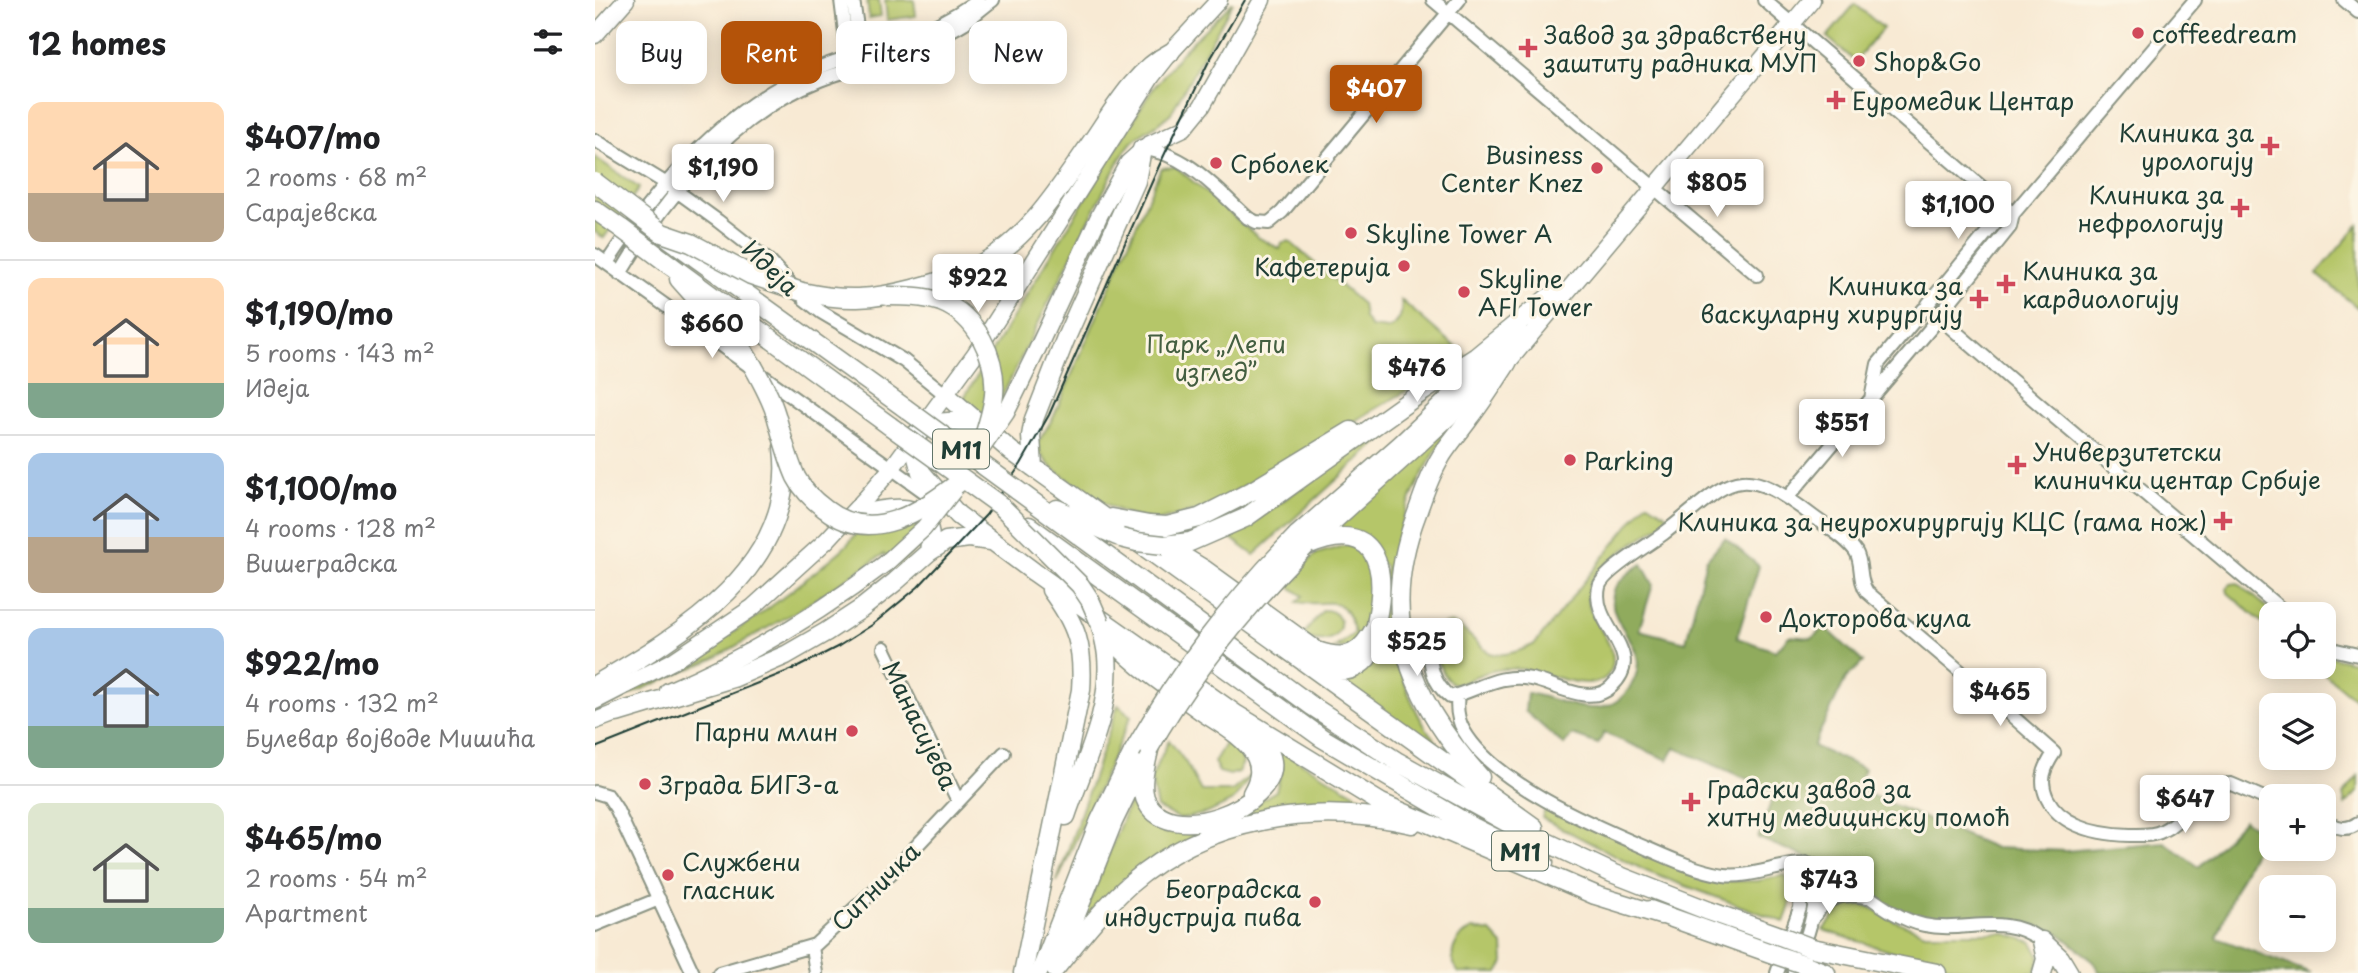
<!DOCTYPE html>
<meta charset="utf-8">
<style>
:root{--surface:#fff;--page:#f6f6f6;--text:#202124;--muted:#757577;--line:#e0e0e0;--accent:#b45309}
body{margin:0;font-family:"Playpen Sans",sans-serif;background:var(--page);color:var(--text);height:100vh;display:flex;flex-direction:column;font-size:26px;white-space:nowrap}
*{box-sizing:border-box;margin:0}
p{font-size:23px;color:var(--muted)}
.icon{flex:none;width:38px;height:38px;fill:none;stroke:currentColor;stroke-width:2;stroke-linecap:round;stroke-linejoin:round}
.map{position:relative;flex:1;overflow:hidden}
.sheet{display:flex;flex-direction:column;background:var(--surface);width:595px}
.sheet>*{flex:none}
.hud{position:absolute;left:21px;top:21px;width:665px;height:63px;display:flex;gap:14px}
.fabs{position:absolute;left:1664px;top:602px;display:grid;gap:14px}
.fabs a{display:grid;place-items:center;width:77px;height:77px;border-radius:14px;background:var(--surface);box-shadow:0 4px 18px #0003;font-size:35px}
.price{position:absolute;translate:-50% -60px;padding:0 16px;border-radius:7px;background:#fff;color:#222;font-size:23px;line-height:46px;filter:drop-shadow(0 2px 4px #0008)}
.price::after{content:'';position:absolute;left:50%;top:42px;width:21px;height:16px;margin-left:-10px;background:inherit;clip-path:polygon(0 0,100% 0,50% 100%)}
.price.selected{background:var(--accent);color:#fff}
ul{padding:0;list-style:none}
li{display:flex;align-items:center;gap:21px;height:175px;padding:0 28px}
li+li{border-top:2px solid var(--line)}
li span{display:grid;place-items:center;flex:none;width:196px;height:140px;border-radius:14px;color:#555}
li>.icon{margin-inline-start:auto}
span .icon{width:84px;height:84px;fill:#fffc;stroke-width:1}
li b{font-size:30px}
h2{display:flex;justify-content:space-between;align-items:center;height:84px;padding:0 28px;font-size:30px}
.tag{padding:0 24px;border-radius:14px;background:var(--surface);box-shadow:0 4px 18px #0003;font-size:24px;line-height:63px}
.tag.selected{background:var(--accent);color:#fff}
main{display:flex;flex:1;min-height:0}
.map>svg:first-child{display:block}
</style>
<main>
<section class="sheet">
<h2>12 homes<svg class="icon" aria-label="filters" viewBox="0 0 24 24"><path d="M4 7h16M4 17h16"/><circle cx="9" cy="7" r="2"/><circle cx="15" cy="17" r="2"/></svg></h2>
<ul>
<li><span style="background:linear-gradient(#ffd9b3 65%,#b9a48a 0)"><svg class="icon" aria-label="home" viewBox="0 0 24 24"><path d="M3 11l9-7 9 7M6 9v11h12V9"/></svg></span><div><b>$407/mo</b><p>2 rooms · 68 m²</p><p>Сарајевска</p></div></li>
<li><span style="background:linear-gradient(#ffd9b3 75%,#7fa58c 0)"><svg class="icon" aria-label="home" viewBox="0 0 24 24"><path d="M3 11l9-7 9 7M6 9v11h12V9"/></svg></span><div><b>$1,190/mo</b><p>5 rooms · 143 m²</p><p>Идеја</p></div></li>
<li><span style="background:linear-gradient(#a9c7e8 60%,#b9a48a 0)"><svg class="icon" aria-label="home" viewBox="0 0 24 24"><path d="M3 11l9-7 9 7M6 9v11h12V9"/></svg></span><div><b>$1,100/mo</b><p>4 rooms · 128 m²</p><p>Вишеградска</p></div></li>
<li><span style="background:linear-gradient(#a9c7e8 70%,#7fa58c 0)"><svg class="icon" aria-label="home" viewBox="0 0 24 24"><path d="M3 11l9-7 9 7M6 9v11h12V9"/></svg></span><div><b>$922/mo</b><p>4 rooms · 132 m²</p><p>Булевар војводе Мишића</p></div></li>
<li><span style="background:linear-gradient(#dfe7d0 75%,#7fa58c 0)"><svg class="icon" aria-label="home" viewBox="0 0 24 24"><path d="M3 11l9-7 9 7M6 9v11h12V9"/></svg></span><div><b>$465/mo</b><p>2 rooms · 54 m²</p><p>Apartment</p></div></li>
</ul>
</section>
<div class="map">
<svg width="1763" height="973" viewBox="0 0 1763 973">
<rect width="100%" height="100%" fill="#fcf5e5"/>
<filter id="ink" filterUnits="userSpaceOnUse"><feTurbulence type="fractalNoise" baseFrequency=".0143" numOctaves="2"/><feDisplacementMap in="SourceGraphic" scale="14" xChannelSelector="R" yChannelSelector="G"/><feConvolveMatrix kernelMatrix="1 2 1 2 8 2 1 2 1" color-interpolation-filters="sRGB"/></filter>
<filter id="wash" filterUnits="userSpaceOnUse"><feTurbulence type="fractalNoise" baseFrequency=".00686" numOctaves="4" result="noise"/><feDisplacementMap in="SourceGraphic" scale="28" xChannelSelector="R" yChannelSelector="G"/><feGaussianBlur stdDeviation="1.57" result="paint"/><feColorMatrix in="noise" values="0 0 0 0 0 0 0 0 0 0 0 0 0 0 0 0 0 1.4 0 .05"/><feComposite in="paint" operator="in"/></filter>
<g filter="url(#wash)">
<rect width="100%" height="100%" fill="#f8ead4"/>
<path fill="#b5c669" stroke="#6a824e" stroke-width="2" d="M272 0H284L286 16 274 18Z
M290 0H319L321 16 292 20Z
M638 2 576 113C565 125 551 130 539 140 529 149 524 163 517 174L393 425 365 404 556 91 588 51Z
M1260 4 1288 28 1260 61 1232 37Z
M0 157 44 188 9 238 0 232Z
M581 167 664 238 685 249 687 243 694 241 767 304 769 318 776 327 793 329C805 323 808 314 806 300L871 356 611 508 562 521 536 516 521 509 494 494 456 467 440 447 458 418 566 168Z
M1763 225V308L1722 274Z
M835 395 659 555 633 536 651 527Z
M860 421C840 452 819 484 808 520 787 589 793 666 831 728 838 738 846 748 853 758L739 676 763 671 791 567 738 530Z
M1052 502 1077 518C1057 531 1013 558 999 576 972 612 1036 644 1013 675 998 695 947 671 926 669 910 668 894 670 879 677 874 680 870 683 865 684 858 685 855 682 851 678 845 666 832 644 841 632 860 605 882 651 898 654 913 656 927 650 940 644Z
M292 516 326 523 328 544 303 565 289 554 207 608 118 659 0 709C57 679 114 650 167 613 193 594 218 574 243 553 264 536 261 523 292 516Z
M755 544 772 554 779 579 777 612 770 635 753 647 739 648 760 633C747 589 736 608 702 602L708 596 689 583 721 554Z
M1643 583 1680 614H1676V630L1633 593 1632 588 1636 584Z
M728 610C756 609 750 654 707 636Z
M1729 653 1737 657 1763 663V701L1721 667H1729Z
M523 705 536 716 462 882Z
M634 737 644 746 648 763 643 772 635 775 624 772 619 762Z
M574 740 591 763 606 791H637L657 774 638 801 613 813 585 819 562 808 556 778Z
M678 746 794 813 704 805 663 815 596 839 487 921 538 792 551 821 570 833 605 830 642 814 681 791 687 768Z
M1763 776V791L1750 805 1748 795Z
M955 810 1125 881H1163L1190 875C1200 895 1197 902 1189 922L1053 872 952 821 947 817 949 812Z
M1250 904 1273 906 1298 920 1330 933H1409L1437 942 1445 957 1440 973H1383L1310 956 1228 930Z
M878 929 896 932 908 945 909 963 903 973H864C851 956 859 937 878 929Z"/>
<path fill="#90ab5d" stroke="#587448" stroke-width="2" d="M1130 538 1164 566 1142 638 1181 651 1194 636 1217 638 1230 627 1268 662 1251 678 1218 746 1269 769 1261 789 1400 848 1471 851 1569 842 1604 867 1649 820 1668 833 1639 892 1622 938 1716 973H1505L1497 960 1461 931 1418 920 1331 919 1301 909 1215 859 1163 838 1180 791 1080 748 1073 760 1009 733 1003 744 977 735 969 745 930 711 932 693C953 696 973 707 995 708 1011 709 1024 702 1033 690 1064 647 1012 630 1018 595 1020 582 1036 571 1047 564L1058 584 1044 630 1091 642 1111 560Z"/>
</g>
<g filter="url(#ink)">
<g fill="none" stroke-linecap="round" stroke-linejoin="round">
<defs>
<path id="minor" d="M246 0 254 65
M258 0 267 61
M838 0 1162 275
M1169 0 1418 214
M1749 0 1763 12
M0 140 72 184 123 221 174 261 208 298 226 312 309 361 351 395
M547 149C591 152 622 190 653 218L661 222 674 223 687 212 864 0
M1418 214 1600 0
M0 255 345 503
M12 263C63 185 129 109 216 71 242 59 270 53 297 44 328 33 356 19 383 0
M25 274C72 195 137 114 225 80 250 70 276 65 301 55 324 46 348 36 369 23 379 16 388 7 398 0
M1333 304 1404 218 1418 214
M1349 309 1415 227 1418 214
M1347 320 1451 410 1692 614
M1276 399 1283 364 1329 309
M1193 497 1340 323
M832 636C835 659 835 682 855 697 884 690 903 673 936 679 959 683 995 707 1016 687 1054 652 995 627 1004 587 1007 572 1055 544 1068 534 1133 484 1140 456 1216 515 1230 526 1251 537 1261 552 1268 564 1263 580 1272 592L1365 671
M1729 644 1741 650 1763 655
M289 648 363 801
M1374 678 1459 753C1449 768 1444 780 1452 798 1467 828 1505 834 1535 835 1546 835 1558 836 1567 831 1593 819 1605 784 1636 784L1676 801
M863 695C861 708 862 719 869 731 899 783 995 824 1049 847 1074 858 1102 871 1129 875 1158 879 1196 859 1218 865 1258 876 1287 916 1329 925 1370 934 1409 911 1447 941
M0 792 13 796 21 808 98 973
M1729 822C1742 827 1751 832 1763 823
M1218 918C1231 897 1247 892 1271 897
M0 925 64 899
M217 947 221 973
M124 973 220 945 282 888 409 753
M1182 973 1205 908 1206 892 1200 865
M1199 973C1209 944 1233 891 1211 863"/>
<path id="major" d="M0 35 31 0
M440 354 505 214 533 163 553 145 589 128 607 106 667 0
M701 535 806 443 924 331
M712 546 825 444 912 363 1217 0
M73 691C152 657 223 615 291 563
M0 701 78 661 157 608 232 540 272 497 296 469 380 354 557 76 575 53 624 0
M0 721 34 708
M464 960 519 822 548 762
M444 973 504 820 537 752"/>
<path id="highway" d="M0 210 27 229
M72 237 310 408
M75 265 295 426
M84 279 149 352 158 366
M207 292C249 301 276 300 318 289 342 283 366 275 388 263 436 236 467 184 498 140 519 109 541 70 575 53
M351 395 416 451 939 827
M399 438C369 421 352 414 321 434L319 447 326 472 363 515 439 572 642 715 786 803 1000 895 1065 915
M438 467 436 436 439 419 470 340 541 181 547 149
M422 490 717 706 803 762 926 830 1017 873 1114 911 1188 937
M462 509 522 536
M253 518C288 509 343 492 334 552
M516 518 554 525 572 526 604 518 657 491 756 431
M434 526 727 738 878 827 949 863
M569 545 595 542 650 518 824 394 881 357 953 298 962 294
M569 545 610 570 722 651C754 662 766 653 781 626
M712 546C778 518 793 561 782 618 779 637 782 654 763 666 751 674 735 671 722 667
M509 629C534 663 574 687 608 712 626 724 651 737 661 757 667 770 664 781 657 793
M0 685C88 634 203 566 188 448
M22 713 138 678 191 655 231 632 266 609 300 582 334 552 351 541 374 538 396 541
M554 750C551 765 545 783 550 798 570 851 684 807 677 761 675 749 665 739 657 730
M885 777C813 697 782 618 822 513 829 493 836 473 847 455 856 441 867 429 876 416 889 399 900 381 912 363
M471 816C488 766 517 710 512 656 511 645 508 634 505 623
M1055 910 1181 955
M1447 941 1465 958 1474 973
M1447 941 1451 959 1447 973
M1217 948 1342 973
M1211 965 1231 973
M460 969C483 940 506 910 534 885 611 818 719 801 817 824
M428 973 486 690C489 647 482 625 456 590"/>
</defs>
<use href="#minor" stroke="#8c9484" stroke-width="16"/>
<use href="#major" stroke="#8c9484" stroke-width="19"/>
<use href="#highway" stroke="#8c9484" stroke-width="21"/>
<use href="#minor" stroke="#fff" stroke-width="12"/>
<use href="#major" stroke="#fff" stroke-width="16"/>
<use href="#highway" stroke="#fff" stroke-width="18"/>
<path stroke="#1f3d34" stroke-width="2" d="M0 748 203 667 244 646 277 625 323 587 391 515 426 464 454 415 564 166 613 63 650 0"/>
<defs>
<path id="major-bridge" d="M387 448 411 413 440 354
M291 563 329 528 358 491
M554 750C597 674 651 608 712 546
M537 752C585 668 633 605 701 535"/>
<path id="highway-bridge" d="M0 182 67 233 96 243 156 275 207 292
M27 229 75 265
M292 296C310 296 328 296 346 302 382 316 402 358 399 395 397 415 389 434 384 453
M158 366C167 382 176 398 181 415 187 436 192 457 201 477 208 491 218 500 230 509 277 546 326 511 366 481
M310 408 422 490
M295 426 406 506 485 585 495 600 505 623
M526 538 542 542 569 545
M1188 937 1217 948
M1181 955 1211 965"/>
</defs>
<use href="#major-bridge" stroke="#8c9484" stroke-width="19" stroke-linecap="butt"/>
<use href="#highway-bridge" stroke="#8c9484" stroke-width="21" stroke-linecap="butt"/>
<use href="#major-bridge" stroke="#fff" stroke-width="16"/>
<use href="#highway-bridge" stroke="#fff" stroke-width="18"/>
</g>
</g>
<g fill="#d1495b" stroke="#fcf5e5" stroke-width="2.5">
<circle cx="1543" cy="33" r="7"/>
<path d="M929.5 37.5h7v7h7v7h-7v7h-7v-7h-7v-7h7z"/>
<circle cx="1264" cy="61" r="7"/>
<path d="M1237.5 89.5h7v7h7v7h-7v7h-7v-7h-7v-7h7z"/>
<path d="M1671.5 135.5h7v7h7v7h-7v7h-7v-7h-7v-7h7z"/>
<circle cx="621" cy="163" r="7"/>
<circle cx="1002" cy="168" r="7"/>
<path d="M1641.5 197.5h7v7h7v7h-7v7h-7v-7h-7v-7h7z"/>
<circle cx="756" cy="233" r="7"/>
<circle cx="809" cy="266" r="7"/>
<path d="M1407.5 273.5h7v7h7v7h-7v7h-7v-7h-7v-7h7z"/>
<circle cx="869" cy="292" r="7"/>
<path d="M1380.5 288.5h7v7h7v7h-7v7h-7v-7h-7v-7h7z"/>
<circle cx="975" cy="460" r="7"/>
<path d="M1418.5 454.5h7v7h7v7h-7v7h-7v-7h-7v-7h7z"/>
<path d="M1624.5 510.5h7v7h7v7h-7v7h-7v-7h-7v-7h7z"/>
<circle cx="1171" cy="617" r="7"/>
<circle cx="257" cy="731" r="7"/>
<circle cx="50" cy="784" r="7"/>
<path d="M1092.5 791.5h7v7h7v7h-7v7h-7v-7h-7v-7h7z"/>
<circle cx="73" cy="875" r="7"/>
<circle cx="720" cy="902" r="7"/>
</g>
<g text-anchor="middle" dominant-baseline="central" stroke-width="6" stroke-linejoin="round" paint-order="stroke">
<g fill="#fcf5e5" stroke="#617469" stroke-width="2">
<rect x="338" y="429.5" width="56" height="39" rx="5"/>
<rect x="897" y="831.5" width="56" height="39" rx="5"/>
</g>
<g font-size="23" font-weight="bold" fill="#1f3d34">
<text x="366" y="449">M11</text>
<text x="925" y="851">M11</text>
</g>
<g font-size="24" fill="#1f3d34" stroke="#fcf5e5" text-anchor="start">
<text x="1557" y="33">coffeedream</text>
<text x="949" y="34">Завод за здравствену<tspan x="949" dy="28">заштиту радника МУП</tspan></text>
<text x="1278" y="61">Shop&amp;Go</text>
<text x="1257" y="100">Еуромедик Центар</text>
<text x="1659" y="132" text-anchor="end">Клиника за<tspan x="1659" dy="28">урологију</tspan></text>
<text x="988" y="154" text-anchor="end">Business<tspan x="988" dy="28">Center Knez</tspan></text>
<text x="635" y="163">Срболек</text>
<text x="1629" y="194" text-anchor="end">Клиника за<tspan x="1629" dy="28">нефрологију</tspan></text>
<text x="770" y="233">Skyline Tower A</text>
<text x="795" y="266" text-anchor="end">Кафетерија</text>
<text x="1427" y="270">Клиника за<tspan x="1427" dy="28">кардиологију</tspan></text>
<text x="883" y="278">Skyline<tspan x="883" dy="28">AFI Tower</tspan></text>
<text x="1368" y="285" text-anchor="end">Клиника за<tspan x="1368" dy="28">васкуларну хирургију</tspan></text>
<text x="1438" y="451">Универзитетски<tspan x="1438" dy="28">клинички центар Србије</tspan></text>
<text x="989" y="460">Parking</text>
<text x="1612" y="521" text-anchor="end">Клиника за неурохирургију КЦС (гама нож)</text>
<text x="1185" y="617">Докторова кула</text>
<text x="243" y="731" text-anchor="end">Парни млин</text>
<text x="64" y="784">Зграда БИГЗ-а</text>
<text x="1112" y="788">Градски завод за<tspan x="1112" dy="28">хитну медицинску помоћ</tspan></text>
<text x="87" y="861">Службени<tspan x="87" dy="28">гласник</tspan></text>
<text x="706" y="888" text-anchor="end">Београдска<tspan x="706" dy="28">индустрија пива</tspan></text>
</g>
<g font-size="24" fill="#1f3d34" stroke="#fcf5e5">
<text transform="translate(176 267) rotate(44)">Идеја</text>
<text transform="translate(326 725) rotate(64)">Манасијева</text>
<text transform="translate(280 886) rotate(-45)">Ситничка</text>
</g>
<g font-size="24" fill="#445f41" stroke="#fcf5e5">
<text x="621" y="343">Парк „Лепи<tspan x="621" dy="28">изглед”</tspan></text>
</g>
</g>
</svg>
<div class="fabs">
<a><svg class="icon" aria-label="locate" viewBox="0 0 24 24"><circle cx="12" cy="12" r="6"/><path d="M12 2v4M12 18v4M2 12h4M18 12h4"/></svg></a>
<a><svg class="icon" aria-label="layers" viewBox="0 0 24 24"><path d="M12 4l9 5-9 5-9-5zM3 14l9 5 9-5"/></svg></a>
<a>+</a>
<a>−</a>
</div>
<b class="price selected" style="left:781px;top:125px">$407</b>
<b class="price" style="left:128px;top:204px">$1,190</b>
<b class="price" style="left:1122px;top:219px">$805</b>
<b class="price" style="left:1363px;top:241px">$1,100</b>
<b class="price" style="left:383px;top:314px">$922</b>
<b class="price" style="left:117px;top:360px">$660</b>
<b class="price" style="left:822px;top:404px">$476</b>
<b class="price" style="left:1247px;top:459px">$551</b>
<b class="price" style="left:822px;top:678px">$525</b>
<b class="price" style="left:1405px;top:728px">$465</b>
<b class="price" style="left:1590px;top:835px">$647</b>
<b class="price" style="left:1234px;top:916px">$743</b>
<div class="hud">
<a class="tag">Buy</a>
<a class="tag selected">Rent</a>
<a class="tag">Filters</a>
<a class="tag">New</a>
</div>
</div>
</main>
